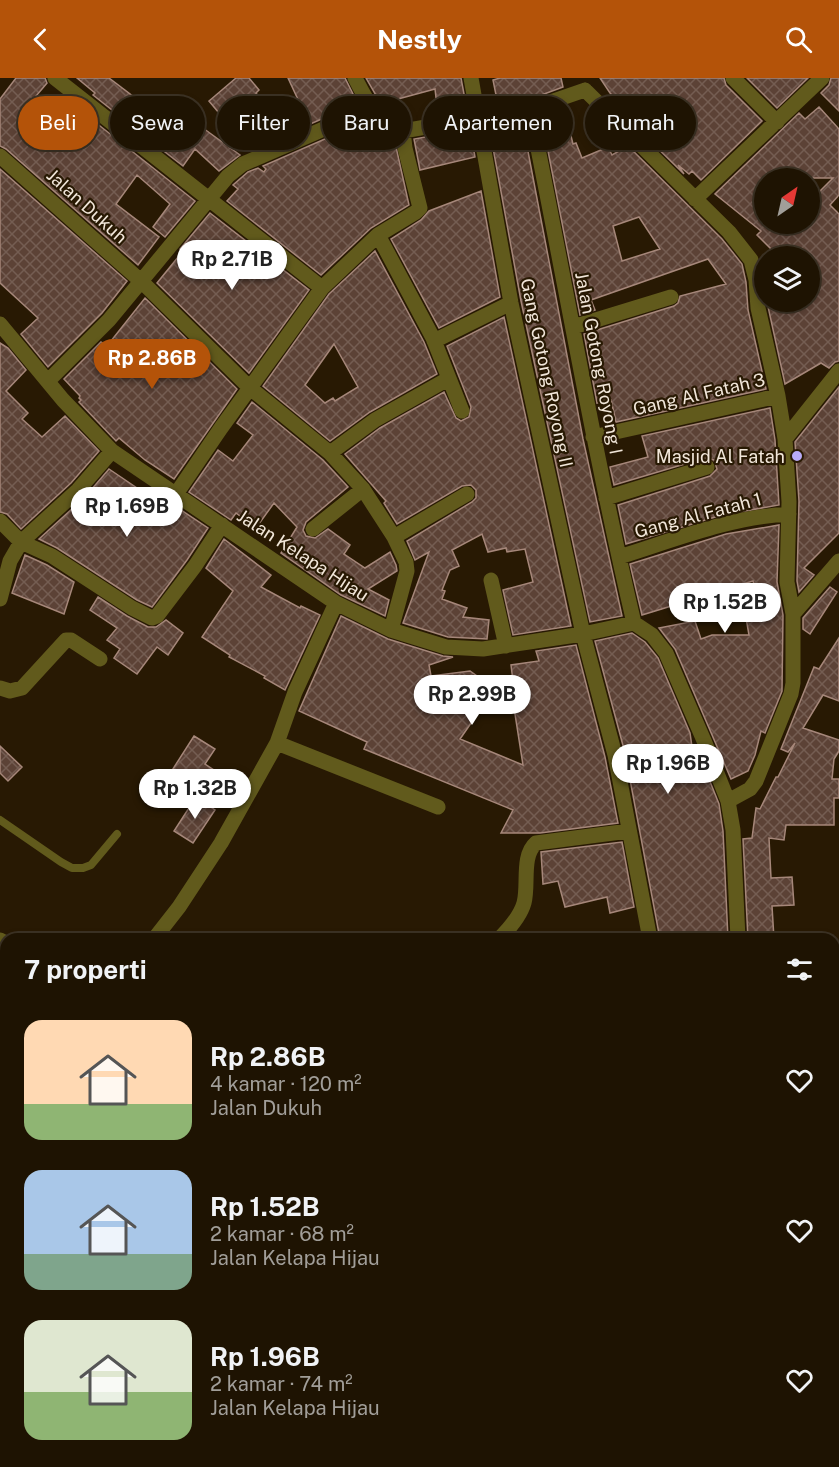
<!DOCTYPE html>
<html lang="id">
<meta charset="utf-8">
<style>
:root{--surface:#1e1302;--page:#261c0c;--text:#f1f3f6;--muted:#a19e99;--line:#3c3224;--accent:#b45309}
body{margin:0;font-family:"Public Sans",sans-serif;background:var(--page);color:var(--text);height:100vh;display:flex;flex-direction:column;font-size:22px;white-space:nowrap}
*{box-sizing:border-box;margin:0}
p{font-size:20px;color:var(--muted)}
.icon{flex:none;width:33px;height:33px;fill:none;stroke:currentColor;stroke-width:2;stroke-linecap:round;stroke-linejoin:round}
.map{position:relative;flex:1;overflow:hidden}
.side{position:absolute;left:0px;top:855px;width:840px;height:534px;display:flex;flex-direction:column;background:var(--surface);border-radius:18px 18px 0 0;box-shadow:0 3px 9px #0003,0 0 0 2px var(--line)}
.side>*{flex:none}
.top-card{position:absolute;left:18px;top:18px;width:804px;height:54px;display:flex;gap:12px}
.needle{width:39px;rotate:34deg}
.buttons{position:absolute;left:754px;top:90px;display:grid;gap:12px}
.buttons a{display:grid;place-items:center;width:66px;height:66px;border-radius:50%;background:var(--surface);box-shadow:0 3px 9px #0003,0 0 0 2px var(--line);font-size:30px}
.price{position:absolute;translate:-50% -51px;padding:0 14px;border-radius:21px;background:#fff;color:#222;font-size:20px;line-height:39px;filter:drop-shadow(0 2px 3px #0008)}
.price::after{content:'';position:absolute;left:50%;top:36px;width:18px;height:14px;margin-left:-9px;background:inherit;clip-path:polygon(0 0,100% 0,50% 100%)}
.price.active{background:var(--accent);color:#fff}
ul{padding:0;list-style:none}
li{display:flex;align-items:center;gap:18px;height:150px;padding:0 24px}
li span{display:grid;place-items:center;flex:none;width:168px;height:120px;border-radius:18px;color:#555}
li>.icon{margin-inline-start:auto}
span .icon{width:72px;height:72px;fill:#fffc;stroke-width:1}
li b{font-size:26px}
h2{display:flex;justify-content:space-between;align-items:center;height:72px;padding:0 24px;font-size:26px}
.chip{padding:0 21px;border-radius:27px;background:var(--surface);box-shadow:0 3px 9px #0003,0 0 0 2px var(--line);font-size:21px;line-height:54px}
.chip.active{background:var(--accent);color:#fff}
header{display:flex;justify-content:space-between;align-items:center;height:78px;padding:0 24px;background:var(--accent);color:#fff;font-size:27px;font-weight:700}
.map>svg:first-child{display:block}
</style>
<header><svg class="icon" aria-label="back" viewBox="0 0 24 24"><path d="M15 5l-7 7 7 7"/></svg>Nestly<svg class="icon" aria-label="search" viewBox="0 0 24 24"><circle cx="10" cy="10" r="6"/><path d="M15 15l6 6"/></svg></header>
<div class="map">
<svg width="839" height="1389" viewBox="0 0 839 1389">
<defs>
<pattern id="building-cross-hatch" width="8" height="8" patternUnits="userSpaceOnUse" patternTransform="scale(1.5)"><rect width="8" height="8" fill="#5c4236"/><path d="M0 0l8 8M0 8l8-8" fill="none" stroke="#745d52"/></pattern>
</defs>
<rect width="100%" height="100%" fill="#281903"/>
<path fill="url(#building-cross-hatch)" stroke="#a6877a" stroke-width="1.5" fill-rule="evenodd" d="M16 0H45L47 5 36 18 73 43 81 33 195 123 165 159 153 149 170 126 137 97 116 126 159 159 138 187 6 71 0 68V21Z
M77 0H109L151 32 136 51 93 17 95 15Z
M236 0H249L259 12 256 15 277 41 301 28 288 0H345L357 24 338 34 250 72 209 23Z
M366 0H461L467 32 438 37 435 11 398 21 407 42 404 43 392 36 381 26Z
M500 0H561L563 9 528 22 498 27 493 2Z
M600 0H724L726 7 762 43 701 102 692 93 689 96 678 87 684 96 644 57 648 55 633 40 634 39 610 15Z
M747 0H808L777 30Z
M831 0H839V33L821 15 829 7Z
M819 29 839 51V117L830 127 839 136V283L835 284 829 290 821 285 785 306 767 224H810V178H764L771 171 757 157 761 153 715 116 799 35 805 41ZM765 100H833L810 123V146H765Z
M564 30 573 66 576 65 582 80 608 69 612 77 628 68 722 161 742 186 746 204 748 232 766 311 616 344 611 322 597 325 584 256 674 228 678 225 680 218 726 206 708 181 591 222 595 232 580 237 541 37ZM639 139 660 171 622 183 613 148Z
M185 37 240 77 219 93 195 71 183 88 160 70Z
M522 42 583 361 622 538 590 544 521 223 489 48Z
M350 50 352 56 385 54 394 60 409 127 371 150 321 197 227 123 238 111 233 107 248 94 258 90 264 94 266 91 263 88Z
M470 51 475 79 420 92 414 61Z
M0 91 127 203 102 235 48 289 21 256 38 240 0 205Z
M481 113 500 219 439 250 391 161 421 142 429 133Z
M210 135 309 212 249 295 157 205 183 173 180 171Z
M375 173 424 264 437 296 370 334 330 363 263 308 329 216ZM334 266 358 309 335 323 333 320 325 325 305 307Z
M145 220 237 311 174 401 145 382 119 360 116 363 79 324 81 322 79 320 80 318 64 301 101 264 107 268Z
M504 239 571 548 513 557 503 512 533 504 525 471 507 474 506 470 488 474 482 456 452 472 459 488 450 492 442 512 445 513 442 521 467 530 463 539 489 542 487 561 448 559 403 545 429 474 415 482 407 463 472 424 476 420V412L471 407 462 408 397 446 384 425 386 423 345 376 380 350 444 314 456 340 461 343 469 339 471 329 447 268Z
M0 265 8 270 26 292 6 313 28 335 22 341 42 359 65 338 99 373 71 405 21 451 7 436 0 434Z
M839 309V455L804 490 814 497 799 514 797 503 799 423 795 364Z
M252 324 323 382 348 409 306 444 303 452 306 458 315 460 328 451 350 467 344 476 365 490 390 474 396 487 397 493 368 511 389 522 385 538 341 517 281 475 297 449 274 425 256 450 236 435 231 442 189 414 218 372 233 383 253 357 237 345Z
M770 330 775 362 779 427 722 437 626 466 618 427 710 398 717 391 714 382 705 380 614 407 610 389 648 379 642 358Z
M109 391 171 433 175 428 208 450 187 482 152 529 137 522 57 470 39 461 85 419Z
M779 447 777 504 783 537 782 613 765 655 761 653 755 677 748 693 731 701 675 571 659 550 695 543 701 561 712 557H749L745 534 761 531 753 503 642 537 630 486 726 456Z
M224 461 271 497 261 509 300 530 301 528 320 537 285 612 264 600 265 598 229 579 230 577 202 559 233 513 206 490Z
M25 477 47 487 74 504 64 536 12 515Z
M830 509 837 514 810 556 803 551V540Z
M98 519 127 538 148 549H156L166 542 183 555 168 577 157 569 137 596 114 580 120 571 107 562 117 550 90 532Z
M341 538 388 561 443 578 453 579 429 587 431 598 470 593 497 612 499 609 511 617 500 635 485 625 460 661 523 687 512 617 515 620 511 587 539 583 536 573 576 567 605 679 618 745 540 755H501L513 732 364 671 367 664 299 633Z
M632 555 645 564 658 580 690 655 697 703 709 701 719 726 723 753 728 861H660L625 675 595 563Z
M839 560V623L823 617 803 650 839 662V673L834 681 832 701H839V720H834V747H786L784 762 769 760 771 800 792 799 794 827 772 828 774 861H748L743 761 752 760 756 730 760 731 776 699H778L795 665 788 674 781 671 814 589 819 591Z
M194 658 215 671 205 686 223 698 209 720 197 713 198 711 171 694Z
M0 668 22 689 8 703 0 695Z
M196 719 215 732 193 765 174 753Z
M622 764 634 829 610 835 607 819 565 829 558 803 543 806 541 774Z"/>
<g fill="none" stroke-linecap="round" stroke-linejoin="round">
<path stroke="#615a1c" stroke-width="8" d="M0 742 61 784 72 790H83L91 787 117 756"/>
<path stroke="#615a1c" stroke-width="15" d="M55 0 322 210
M355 0C367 24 377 43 403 53L530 31 585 12
M471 0 511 225 583 556 615 677 650 861
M733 0 777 44
M585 12 729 154 751 182 756 202 758 230 778 318 785 361 789 424 787 504 793 536V605L791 616 756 703 750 711 728 723
M530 31C565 202 594 375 634 545
M0 78 142 204 249 309 330 375 363 411 394 459 406 484 407 493 391 552
M695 121 822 0
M378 157 433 260 462 333
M0 246 63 322 112 373 336 525 391 552 446 569 483 571 583 556 634 545 652 557 666 575 705 665 728 723 733 752 738 861
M573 249 671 219
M434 263 511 225
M48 303 109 242 228 98 243 86 342 43 369 29
M593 359 778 318
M785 361 839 293
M330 375 375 342 448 301
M176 416 221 350 322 210 378 157 416 134 420 130 405 70 403 53
M606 420 707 389
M0 443 21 464 52 478 132 530 152 540 157 538 160 534 195 488 222 447
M313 451 363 411
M394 459 467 416
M619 479C674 462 730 439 789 436
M491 502 506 568
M0 521 10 483 21 464 78 412 112 373
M793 536 839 483
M0 610 10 613 22 610 66 562H71L100 581
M277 665 438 729
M154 861 179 829 221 765 277 665 295 614 336 525
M499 861C509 851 520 839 524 825 529 807 521 778 536 765L629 753
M0 862 6 865
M834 879 839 880
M834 978 839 977
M834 1083 839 1082
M834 1134 839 1138
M834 1251 839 1253
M834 1280 839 1274
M834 1328 839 1329
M0 1343 6 1346
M82 1383 94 1389
M632 1383V1389
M108 1389 112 1383
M179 1389 183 1383
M327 1389 331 1383
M504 1389 507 1383
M805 1389 807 1383"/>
</g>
<circle fill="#b8abf7" stroke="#281903" stroke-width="2" cx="797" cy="378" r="6"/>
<g text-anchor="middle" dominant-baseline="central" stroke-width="4.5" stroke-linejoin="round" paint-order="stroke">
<g font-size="18" fill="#f1e6d9" stroke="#281903">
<text transform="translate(87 128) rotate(42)">Jalan Dukuh</text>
<text transform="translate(599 285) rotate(79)">Jalan Gotong Royong I</text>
<text transform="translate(547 295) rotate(78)">Gang Gotong Royong II</text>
<text transform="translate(699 316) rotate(-13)">Gang Al Fatah 3</text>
<text transform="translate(698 437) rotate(-15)">Gang Al Fatah 1</text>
<text transform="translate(303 477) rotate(33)">Jalan Kelapa Hijau</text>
</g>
<g font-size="18" fill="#f1e6d9" stroke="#281903" text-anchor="end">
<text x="785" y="378">Masjid Al Fatah</text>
</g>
</g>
</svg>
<div class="buttons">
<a><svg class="needle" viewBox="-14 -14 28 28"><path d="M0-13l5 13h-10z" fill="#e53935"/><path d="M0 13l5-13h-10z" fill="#a19e99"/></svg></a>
<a><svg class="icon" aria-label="layers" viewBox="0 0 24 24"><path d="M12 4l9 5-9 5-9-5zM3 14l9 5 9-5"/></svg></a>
</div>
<b class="price" style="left:232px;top:213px">Rp 2.71B</b>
<b class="price active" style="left:152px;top:312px">Rp 2.86B</b>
<b class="price" style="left:127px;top:460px">Rp 1.69B</b>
<b class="price" style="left:725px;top:556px">Rp 1.52B</b>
<b class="price" style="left:472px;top:648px">Rp 2.99B</b>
<b class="price" style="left:668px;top:717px">Rp 1.96B</b>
<b class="price" style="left:195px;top:742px">Rp 1.32B</b>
<div class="top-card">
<a class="chip active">Beli</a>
<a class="chip">Sewa</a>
<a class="chip">Filter</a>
<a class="chip">Baru</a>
<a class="chip">Apartemen</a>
<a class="chip">Rumah</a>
</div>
<section class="side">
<h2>7 properti<svg class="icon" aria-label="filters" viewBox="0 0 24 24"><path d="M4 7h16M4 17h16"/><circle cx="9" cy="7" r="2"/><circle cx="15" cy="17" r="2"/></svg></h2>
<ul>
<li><span style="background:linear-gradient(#ffd9b3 70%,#8fb573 0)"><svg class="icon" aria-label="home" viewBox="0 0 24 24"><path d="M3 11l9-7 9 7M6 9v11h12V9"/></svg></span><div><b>Rp 2.86B</b><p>4 kamar · 120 m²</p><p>Jalan Dukuh</p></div><svg class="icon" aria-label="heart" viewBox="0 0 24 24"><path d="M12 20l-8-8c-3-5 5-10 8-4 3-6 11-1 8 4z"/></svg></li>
<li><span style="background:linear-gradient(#a9c7e8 70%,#7fa58c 0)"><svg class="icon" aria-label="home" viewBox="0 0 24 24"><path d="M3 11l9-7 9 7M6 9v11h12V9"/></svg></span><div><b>Rp 1.52B</b><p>2 kamar · 68 m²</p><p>Jalan Kelapa Hijau</p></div><svg class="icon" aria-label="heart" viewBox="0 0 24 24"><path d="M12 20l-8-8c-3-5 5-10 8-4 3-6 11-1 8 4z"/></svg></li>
<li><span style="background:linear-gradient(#dfe7d0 60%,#8fb573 0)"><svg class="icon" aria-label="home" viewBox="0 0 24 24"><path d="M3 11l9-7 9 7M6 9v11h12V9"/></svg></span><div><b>Rp 1.96B</b><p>2 kamar · 74 m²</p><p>Jalan Kelapa Hijau</p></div><svg class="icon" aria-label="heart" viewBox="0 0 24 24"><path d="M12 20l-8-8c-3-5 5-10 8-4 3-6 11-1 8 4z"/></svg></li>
</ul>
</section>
</div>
